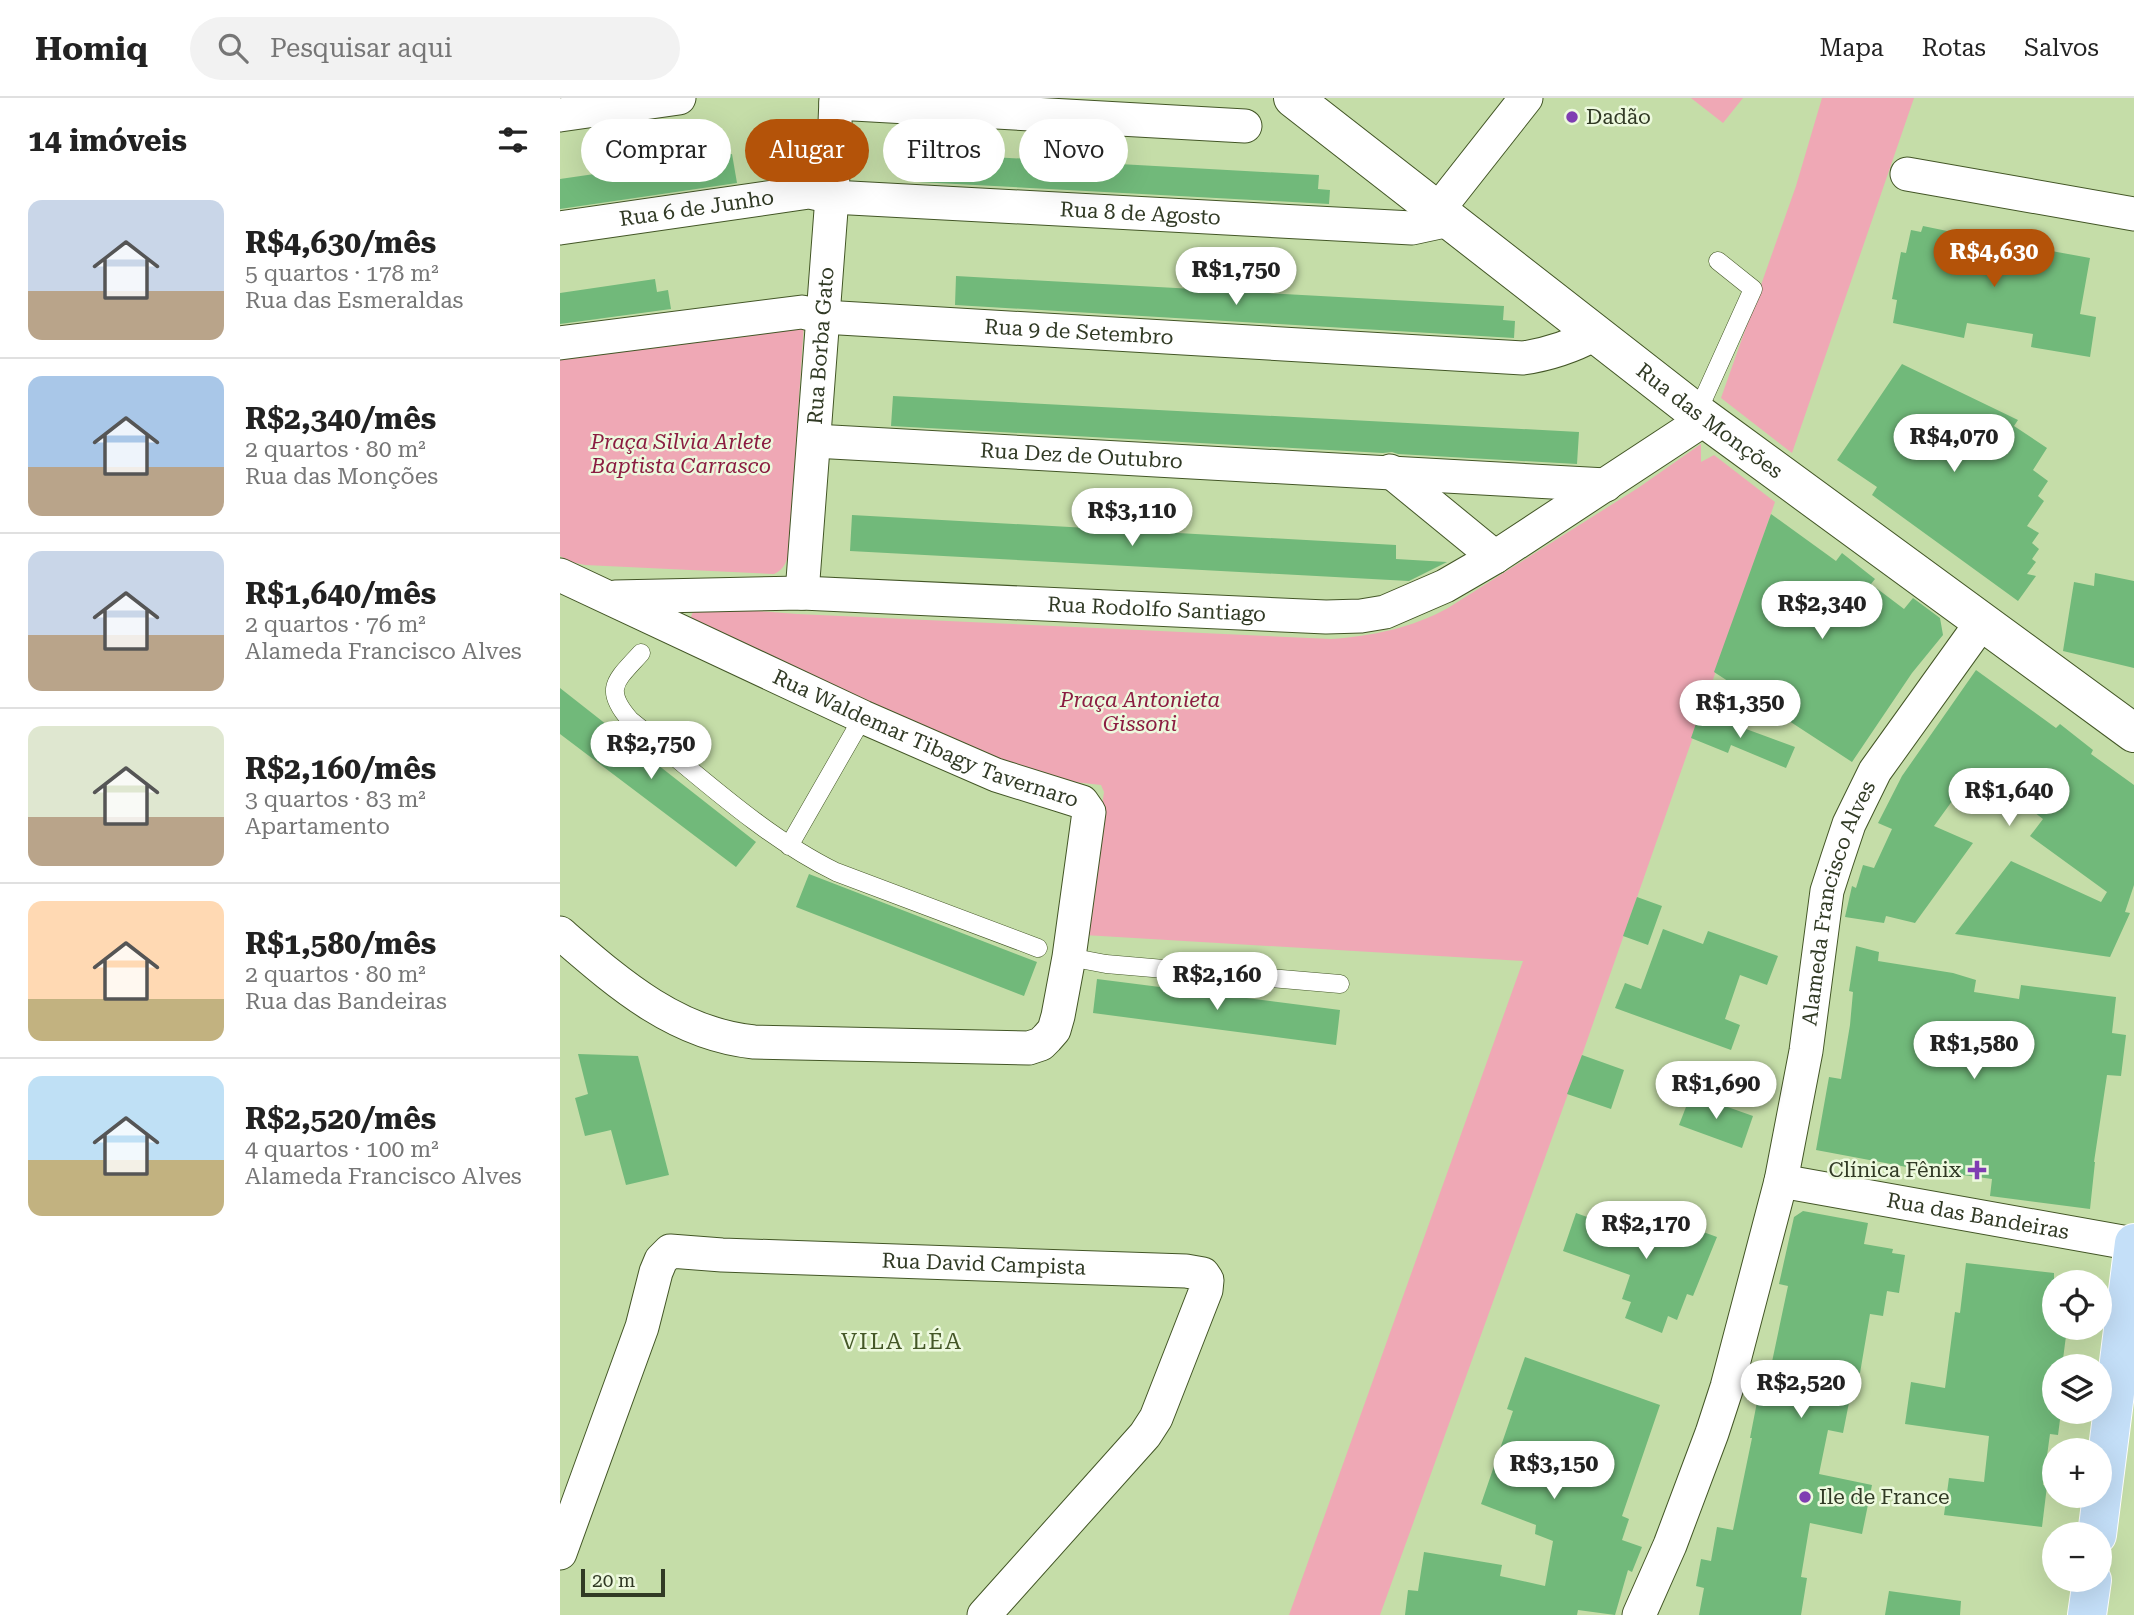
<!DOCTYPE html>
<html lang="pt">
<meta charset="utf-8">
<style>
:root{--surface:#fff;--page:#f2f2f2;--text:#222;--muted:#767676;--line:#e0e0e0;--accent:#b45309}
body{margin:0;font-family:"Roboto Serif",serif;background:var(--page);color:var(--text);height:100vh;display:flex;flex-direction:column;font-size:26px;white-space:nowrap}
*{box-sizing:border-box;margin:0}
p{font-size:23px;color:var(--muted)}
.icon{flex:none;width:38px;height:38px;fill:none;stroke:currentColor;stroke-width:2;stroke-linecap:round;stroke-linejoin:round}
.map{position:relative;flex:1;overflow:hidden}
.panel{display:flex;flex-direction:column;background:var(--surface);width:560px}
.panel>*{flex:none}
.banner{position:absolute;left:21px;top:21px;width:665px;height:63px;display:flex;gap:14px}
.buttons{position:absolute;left:1482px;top:1172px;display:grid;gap:14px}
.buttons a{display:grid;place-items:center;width:70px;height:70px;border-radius:50%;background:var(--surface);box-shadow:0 7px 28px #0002;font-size:35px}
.scale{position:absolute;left:21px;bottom:18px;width:84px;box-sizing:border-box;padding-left:7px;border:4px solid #313a25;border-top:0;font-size:19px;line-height:24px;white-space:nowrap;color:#313a25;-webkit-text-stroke:5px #edf9de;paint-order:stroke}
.price{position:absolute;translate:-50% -60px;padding:0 16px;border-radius:24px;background:#fff;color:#222;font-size:23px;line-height:46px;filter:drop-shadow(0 2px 4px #0008)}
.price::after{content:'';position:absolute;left:50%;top:42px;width:21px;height:16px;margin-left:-10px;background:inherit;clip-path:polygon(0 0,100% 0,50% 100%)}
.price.on{background:var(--accent);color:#fff}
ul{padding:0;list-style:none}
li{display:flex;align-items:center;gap:21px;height:175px;padding:0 28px}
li+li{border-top:2px solid var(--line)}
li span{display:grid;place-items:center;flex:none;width:196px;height:140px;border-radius:14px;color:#555}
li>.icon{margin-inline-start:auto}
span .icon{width:84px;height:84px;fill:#fffc;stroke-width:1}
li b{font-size:30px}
h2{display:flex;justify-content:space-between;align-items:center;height:84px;padding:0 28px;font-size:30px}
.chip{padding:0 24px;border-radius:32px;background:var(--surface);box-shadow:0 7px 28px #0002;font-size:24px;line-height:63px}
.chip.on{background:var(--accent);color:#fff}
header{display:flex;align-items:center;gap:42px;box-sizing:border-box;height:98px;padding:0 35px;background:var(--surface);border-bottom:2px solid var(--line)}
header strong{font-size:33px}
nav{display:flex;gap:38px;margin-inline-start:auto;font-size:24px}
.search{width:490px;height:63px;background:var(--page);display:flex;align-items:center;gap:18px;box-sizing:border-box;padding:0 24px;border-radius:38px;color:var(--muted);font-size:26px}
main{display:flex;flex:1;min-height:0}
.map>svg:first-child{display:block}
</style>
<header>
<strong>Homiq</strong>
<div class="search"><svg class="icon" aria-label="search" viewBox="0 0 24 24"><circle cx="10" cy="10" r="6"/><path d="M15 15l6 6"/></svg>Pesquisar aqui</div>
<nav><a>Mapa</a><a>Rotas</a><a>Salvos</a></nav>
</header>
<main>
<section class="panel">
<h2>14 imóveis<svg class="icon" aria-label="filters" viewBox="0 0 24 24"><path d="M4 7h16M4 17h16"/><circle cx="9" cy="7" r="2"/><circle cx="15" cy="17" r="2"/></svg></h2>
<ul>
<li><span style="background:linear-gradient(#c9d6e8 65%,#b9a48a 0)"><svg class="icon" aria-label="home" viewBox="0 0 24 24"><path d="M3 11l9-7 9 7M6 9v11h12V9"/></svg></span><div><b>R$4,630/mês</b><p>5 quartos · 178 m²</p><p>Rua das Esmeraldas</p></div></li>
<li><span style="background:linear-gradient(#a9c7e8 65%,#b9a48a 0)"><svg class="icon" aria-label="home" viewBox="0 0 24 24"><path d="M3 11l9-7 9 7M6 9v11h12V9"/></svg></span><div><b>R$2,340/mês</b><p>2 quartos · 80 m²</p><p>Rua das Monções</p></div></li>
<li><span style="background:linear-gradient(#c9d6e8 60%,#b9a48a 0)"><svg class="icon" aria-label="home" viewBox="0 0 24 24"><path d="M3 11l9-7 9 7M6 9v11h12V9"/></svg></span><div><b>R$1,640/mês</b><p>2 quartos · 76 m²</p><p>Alameda Francisco Alves</p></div></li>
<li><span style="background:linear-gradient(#dfe7d0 65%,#b9a48a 0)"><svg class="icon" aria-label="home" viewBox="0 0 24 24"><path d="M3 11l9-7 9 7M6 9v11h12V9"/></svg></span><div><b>R$2,160/mês</b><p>3 quartos · 83 m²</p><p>Apartamento</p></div></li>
<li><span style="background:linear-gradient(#ffd9b3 70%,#c2b280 0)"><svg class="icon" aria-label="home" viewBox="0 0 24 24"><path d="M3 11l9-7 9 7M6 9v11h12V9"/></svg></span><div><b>R$1,580/mês</b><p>2 quartos · 80 m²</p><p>Rua das Bandeiras</p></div></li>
<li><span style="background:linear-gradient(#bfe0f5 60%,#c2b280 0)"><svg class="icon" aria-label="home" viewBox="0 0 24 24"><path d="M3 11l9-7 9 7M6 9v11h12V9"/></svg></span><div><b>R$2,520/mês</b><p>4 quartos · 100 m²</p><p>Alameda Francisco Alves</p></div></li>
</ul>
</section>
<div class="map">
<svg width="1574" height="1517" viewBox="0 0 1574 1517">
<rect width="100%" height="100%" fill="#c5dda8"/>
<path fill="#efa8b5" d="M1131 0H1183L1163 25Z
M1262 0H1354L1232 355 1161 300 1236 88Z
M244 225 229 452C227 463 225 471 214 476L25 467 11 464 0 458V259Z
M1141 346V364L1154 357 1215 404 1022 957 820 1517H729L963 863 524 837 544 694 541 687 487 681 462 676 130 522 133 513 158 510 237 516 771 541C812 538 852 530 888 510L1078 390Z"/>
<path fill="#71b97a" d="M360 55 759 77 758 91 770 92 769 106 358 84Z
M172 56 177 85 0 111V81Z
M1363 128 1445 145 1446 139 1487 146 1486 152 1530 160 1520 216 1536 219 1530 259 1471 249 1473 236 1407 225 1404 240 1333 225 1337 202 1332 201 1341 154 1346 155 1351 132 1361 134Z
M396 178 944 208 943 222 955 223 954 240 395 207Z
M95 181 97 194 108 192 111 211 0 226V195Z
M1342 266 1458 322 1454 328 1487 350 1473 372 1488 383 1478 398 1484 403 1467 428 1479 435 1472 445 1479 451 1472 461 1476 464 1467 476 1476 478 1458 503 1312 397 1317 389 1277 362Z
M333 298 1019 334 1017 366 838 356 832 354 823 355 331 328Z
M1211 416 1276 463 1282 455 1315 481 1311 486 1344 511 1353 500 1380 520 1383 537 1352 575 1292 664 1154 574Z
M292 417 836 447V461L887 464 849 483 290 453Z
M1535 475 1574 483V570L1503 553 1514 484 1534 488Z
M1416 572 1496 630 1500 626 1533 652 1531 656 1574 687V787L1565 814 1570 815 1550 859 1395 836 1451 763 1541 804 1547 794 1470 738 1483 721 1449 695 1439 709 1421 696 1419 700 1403 688 1374 728 1413 745 1355 825 1326 818 1324 825 1285 819 1292 788 1296 790 1303 767 1314 770 1332 731 1318 725 1342 678Z
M0 590 196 744 176 769 0 636Z
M1140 614 1235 649 1226 670 1171 647 1168 655 1131 640Z
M249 776 477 864 464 898 236 809Z
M1077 799 1102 808 1088 847 1063 838Z
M1103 831 1143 846 1148 833 1218 858 1207 887 1180 877 1165 921 1180 927 1171 952 1055 910 1065 885 1081 891Z
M1296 848 1319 854 1318 863 1393 875 1416 882 1414 894 1459 901 1461 887 1556 899 1552 935 1566 937 1561 978 1547 977 1534 1064H1535L1530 1111 1430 1098 1432 1081 1352 1070 1256 1052 1269 979 1281 981 1290 927 1293 894 1289 893Z
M537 881 780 912 776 947 533 915Z
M18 956 78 958 109 1077 66 1087 51 1032 25 1038 15 1000 28 996Z
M1022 957 1064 972 1051 1011 1007 996Z
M1131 996 1193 1018 1182 1050 1119 1027Z
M1072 1108 1157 1139 1133 1198 1127 1196 1117 1222 1108 1218 1102 1235 1065 1220 1071 1204 1062 1201 1070 1177 1003 1153 1016 1115 1063 1132Z
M1243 1113 1308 1125 1304 1146 1333 1151 1332 1155 1345 1157 1339 1195 1327 1193 1323 1218 1310 1216 1300 1275 1295 1274 1283 1335 1268 1332 1259 1376 1312 1387 1302 1436 1250 1425 1241 1479 1247 1480 1241 1517H1139L1144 1490 1136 1488 1141 1461 1151 1463 1157 1429 1173 1432 1192 1340H1190L1198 1299 1188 1297 1194 1276 1209 1278 1228 1188 1219 1186 1234 1119Z
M1406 1165 1494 1175V1230H1507L1502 1269H1494V1314H1501L1498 1337 1490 1336 1483 1387 1487 1388 1482 1429 1384 1417 1389 1380 1424 1384 1429 1338 1345 1326 1351 1284 1385 1290 1395 1214 1400 1215Z
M965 1259 1100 1307 1062 1418 1069 1421 1062 1442 1082 1449 1072 1474 1068 1472 1055 1517 1018 1512 1017 1517H845L848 1492 858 1493 864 1454 942 1467 940 1478 985 1488 993 1443 975 1436 976 1427 921 1406 953 1313 947 1311Z
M1329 1493 1401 1503 1400 1517H1325Z"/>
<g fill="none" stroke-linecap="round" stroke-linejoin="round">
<defs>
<path id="service" d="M1137 315 1193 191 1158 163
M81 555C57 582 42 590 70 622 134 673 202 738 276 774L478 850
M229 748 303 619
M509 859 546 866 780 886"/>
<g id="minor">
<path d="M276 5 685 28"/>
<path d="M0 17 119 0"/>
<path d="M1347 76 1574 116"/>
<path d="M877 113 966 0"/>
<path id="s1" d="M0 130 249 94 272 99 852 130 889 122"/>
<path id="s2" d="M0 245 242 214 263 219 963 260C990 256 1011 249 1035 236"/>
<path id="s3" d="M254 343 1046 387"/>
<path d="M830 373 935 459"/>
<path id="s4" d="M0 477 303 619 436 677 522 704 529 714 509 859 498 918 494 932 487 940 481 946 469 950 194 944C115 936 58 885 0 835"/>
<path id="s5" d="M242 495 272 99 276 0"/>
<path id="s6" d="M55 499 242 495 766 519 801 518 825 514 885 488 935 459 1145 321"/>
<path id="s7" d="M1221 1083 1574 1146"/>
<path id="s8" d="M0 1455 82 1229 96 1174 101 1162 110 1153 162 1157 626 1173 643 1176 647 1182 646 1192 596 1320 585 1337 424 1517"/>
<path id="s9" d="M1079 1517 1110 1447 1152 1335 1167 1289 1221 1083 1246 953 1267 793 1277 762 1289 726 1315 673 1422 524"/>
</g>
<g id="tertiary">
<path id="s10" d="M733 0 1137 315 1574 635"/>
</g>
<path id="primary" d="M1537 1437 1574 1145
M1527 1517 1532 1482"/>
</defs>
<use href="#service" stroke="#435626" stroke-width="19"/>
<use href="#minor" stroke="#435626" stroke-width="35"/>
<use href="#tertiary" stroke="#435626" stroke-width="40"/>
<use href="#primary" stroke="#fff" stroke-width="40"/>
<use href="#service" stroke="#fff" stroke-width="18"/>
<use href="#minor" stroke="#fff" stroke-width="33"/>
<use href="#tertiary" stroke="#fff" stroke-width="38"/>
<use href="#primary" stroke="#c4dff8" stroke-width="38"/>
</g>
<g fill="#7f3db2" stroke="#edf9de" stroke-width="2.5">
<circle cx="1012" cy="19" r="7"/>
<path d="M1413.5 1061.5h7v7h7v7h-7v7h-7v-7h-7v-7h7z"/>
<circle cx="1245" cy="1399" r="7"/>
</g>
<g text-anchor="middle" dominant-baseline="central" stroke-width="5" stroke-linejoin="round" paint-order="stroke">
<g font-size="21" fill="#313a25" stroke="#edf9de" text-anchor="start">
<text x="1026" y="19">Dadão</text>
<text x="1401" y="1072" text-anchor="end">Clínica Fênix</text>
<text x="1259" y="1399">Ile de France</text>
</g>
<g font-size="21" fill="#313a25" stroke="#edf9de">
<text stroke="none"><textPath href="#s1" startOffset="138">Rua 6 de Junho</textPath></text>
<text stroke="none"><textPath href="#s1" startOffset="584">Rua 8 de Agosto</textPath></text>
<text stroke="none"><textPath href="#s2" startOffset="522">Rua 9 de Setembro</textPath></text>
<text stroke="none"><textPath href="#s5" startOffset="248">Rua Borba Gato</textPath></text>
<text stroke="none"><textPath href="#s10" startOffset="527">Rua das Monções</textPath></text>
<text stroke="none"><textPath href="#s3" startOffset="268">Rua Dez de Outubro</textPath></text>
<text stroke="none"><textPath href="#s6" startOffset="542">Rua Rodolfo Santiago</textPath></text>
<text stroke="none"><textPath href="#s4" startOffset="401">Rua Waldemar Tibagy Tavernaro</textPath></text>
<text stroke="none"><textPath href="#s9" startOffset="742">Alameda Francisco Alves</textPath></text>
<text stroke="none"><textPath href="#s7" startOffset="200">Rua das Bandeiras</textPath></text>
<text stroke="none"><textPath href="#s8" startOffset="637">Rua David Campista</textPath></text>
</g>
<g font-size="21" font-style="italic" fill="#8b1d41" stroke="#edf9de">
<text x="121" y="344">Praça Silvia Arlete<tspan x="121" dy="24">Baptista Carrasco</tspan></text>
<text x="580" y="602">Praça Antonieta<tspan x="580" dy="24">Gissoni</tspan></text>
</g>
<g font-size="23" letter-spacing="2" fill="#445727" stroke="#edf9de">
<text x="342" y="1243">VILA LÉA</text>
</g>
</g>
</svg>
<div class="buttons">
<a><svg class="icon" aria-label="locate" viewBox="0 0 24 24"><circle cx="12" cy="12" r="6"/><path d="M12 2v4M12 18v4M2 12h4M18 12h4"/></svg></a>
<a><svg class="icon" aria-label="layers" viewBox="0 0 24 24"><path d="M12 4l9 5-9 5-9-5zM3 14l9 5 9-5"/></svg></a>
<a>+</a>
<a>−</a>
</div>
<div class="scale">20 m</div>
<b class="price on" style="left:1434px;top:191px">R$4,630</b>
<b class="price" style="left:676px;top:209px">R$1,750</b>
<b class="price" style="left:1394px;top:376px">R$4,070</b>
<b class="price" style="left:572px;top:450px">R$3,110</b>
<b class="price" style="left:1262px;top:543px">R$2,340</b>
<b class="price" style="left:1180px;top:642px">R$1,350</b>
<b class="price" style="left:91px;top:683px">R$2,750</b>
<b class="price" style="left:1449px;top:730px">R$1,640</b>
<b class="price" style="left:657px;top:914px">R$2,160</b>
<b class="price" style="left:1414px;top:983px">R$1,580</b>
<b class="price" style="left:1156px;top:1023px">R$1,690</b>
<b class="price" style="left:1086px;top:1163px">R$2,170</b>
<b class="price" style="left:1241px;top:1322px">R$2,520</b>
<b class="price" style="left:994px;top:1403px">R$3,150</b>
<div class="banner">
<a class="chip">Comprar</a>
<a class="chip on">Alugar</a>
<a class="chip">Filtros</a>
<a class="chip">Novo</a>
</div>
</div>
</main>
